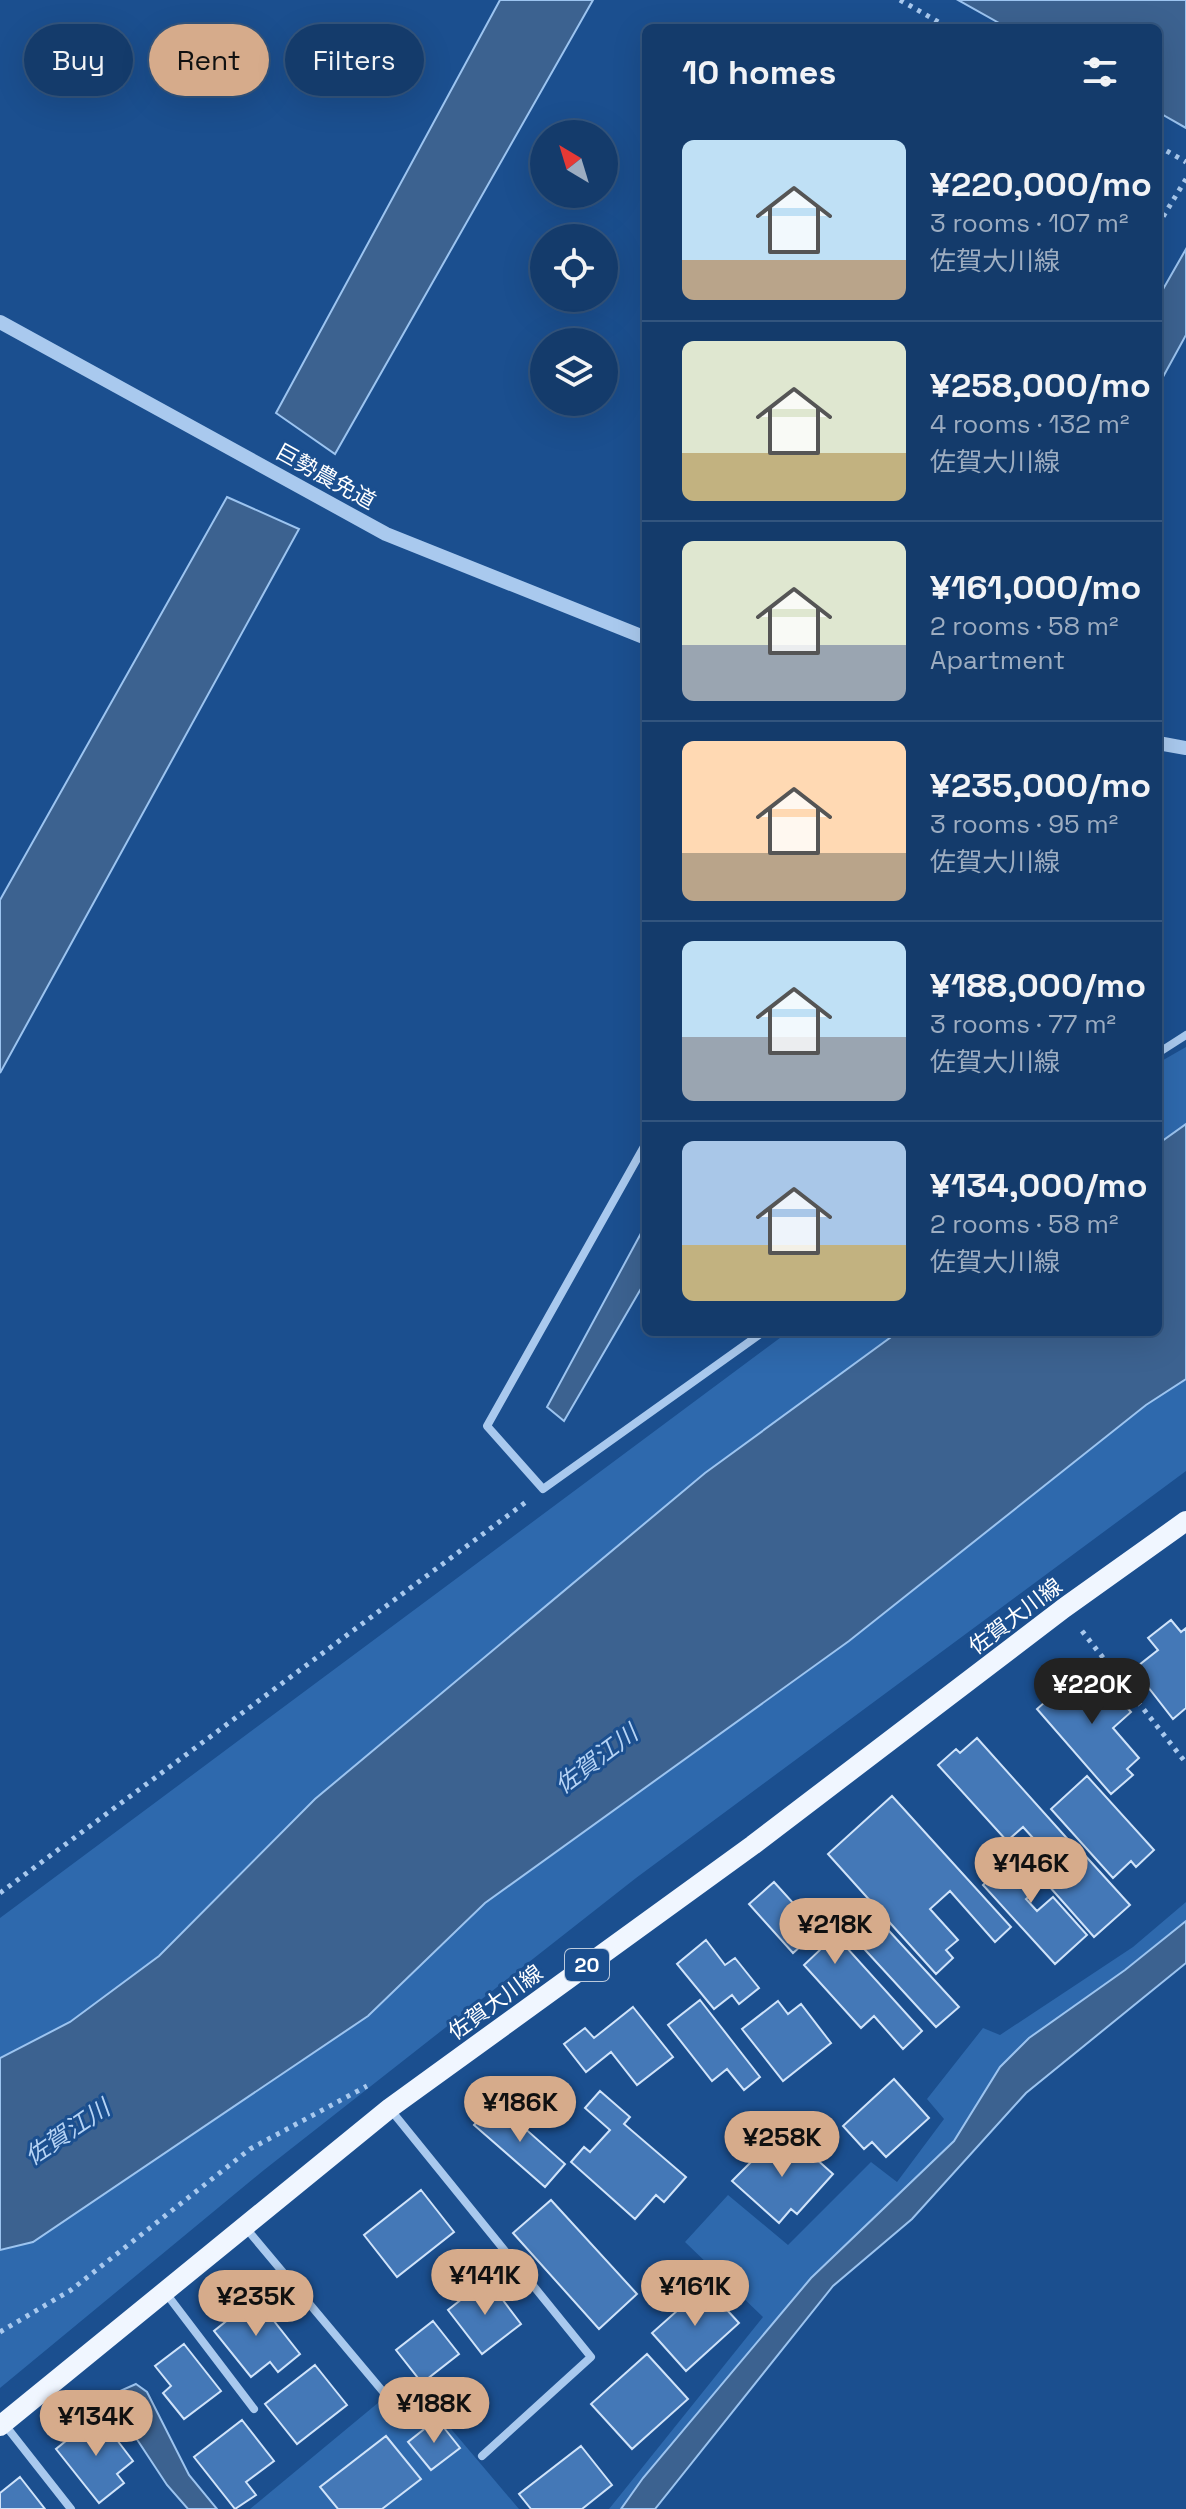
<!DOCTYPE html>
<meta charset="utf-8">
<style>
:root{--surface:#143b6b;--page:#1d4271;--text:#f1f3f6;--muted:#9dadc1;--line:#33557e;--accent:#d6ab8b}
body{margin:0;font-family:"Space Grotesk","Noto Sans JP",sans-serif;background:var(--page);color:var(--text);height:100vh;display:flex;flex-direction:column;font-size:30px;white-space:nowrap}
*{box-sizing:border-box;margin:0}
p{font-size:26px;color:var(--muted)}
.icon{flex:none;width:44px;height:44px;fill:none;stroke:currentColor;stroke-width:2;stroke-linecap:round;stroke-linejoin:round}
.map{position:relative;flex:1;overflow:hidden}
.drawer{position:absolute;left:642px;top:24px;width:520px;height:1312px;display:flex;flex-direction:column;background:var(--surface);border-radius:12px;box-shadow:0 8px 32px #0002,0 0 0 2px var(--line)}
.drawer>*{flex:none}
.banner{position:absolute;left:24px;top:24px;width:498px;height:72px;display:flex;gap:16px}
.needle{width:52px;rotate:322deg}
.tools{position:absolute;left:530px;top:120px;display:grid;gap:16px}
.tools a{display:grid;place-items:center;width:88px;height:88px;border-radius:50%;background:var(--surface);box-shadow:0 8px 32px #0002,0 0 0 2px var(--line);font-size:40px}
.price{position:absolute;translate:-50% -68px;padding:0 18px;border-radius:28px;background:var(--accent);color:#111;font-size:26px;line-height:52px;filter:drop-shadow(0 2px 4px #0008)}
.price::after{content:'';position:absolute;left:50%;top:48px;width:24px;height:18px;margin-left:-12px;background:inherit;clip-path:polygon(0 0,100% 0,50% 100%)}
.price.active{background:#222;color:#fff}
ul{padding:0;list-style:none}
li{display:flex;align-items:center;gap:24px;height:200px;padding:0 40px}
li+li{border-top:2px solid var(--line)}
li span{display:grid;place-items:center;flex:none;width:224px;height:160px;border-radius:12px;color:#555}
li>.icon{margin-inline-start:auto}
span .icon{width:96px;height:96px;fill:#fffc;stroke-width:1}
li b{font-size:34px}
h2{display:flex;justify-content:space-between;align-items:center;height:96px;padding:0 40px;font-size:34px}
.pill{padding:0 28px;border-radius:36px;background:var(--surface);box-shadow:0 8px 32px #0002,0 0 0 2px var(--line);font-size:28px;line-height:72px}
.pill.active{background:var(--accent);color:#111}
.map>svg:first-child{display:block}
</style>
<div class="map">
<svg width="1186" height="2509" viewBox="0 0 1186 2509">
<rect width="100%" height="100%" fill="#1b4f8f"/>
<path fill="#2e69ad" d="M1186 1047V1124L1158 1144V1063Z
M788 1332H898L705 1473 315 1799 159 1956 70 2022 0 2058V1918Z
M1186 1379V1471L636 1878 264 2170 0 2388V2250L33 2242 368 2016 485 1903 849 1641 1146 1405Z
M1186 1902V1921L1001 2067 954 2141 811 2278 643 2478 621 2509H609L763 2317 685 2242 728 2195 788 2245 871 2162 897 2182 944 2119 927 2099 983 2028 1000 2035 1133 1947Z
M408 2378 519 2509H250Z"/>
<path fill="#3c6290" stroke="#9cc4f0" stroke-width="2" d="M500 0H593L335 454 276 413Z
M958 0H1186V128L1158 112V28H1008Z
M1186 249V335L1158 386V298Z
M227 497 299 529 0 1073V900Z
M1186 1124V1379L1146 1405 849 1641 485 1903 368 2016 33 2242 0 2250V2058L70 2022 159 1956 315 1799 705 1473 898 1332H1158V1144Z
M646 1224V1280L564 1421 547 1407Z
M1186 1921V1963L1026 2093 912 2219 833 2286 655 2509H621L643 2478 811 2278 954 2141 1000 2067 1029 2038 1125 1970Z
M136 2384 147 2392 189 2475 217 2509H188L167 2485 113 2403 120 2391Z"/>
<path fill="#4478b7" stroke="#cfe3fa" stroke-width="2" d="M1171 1620 1181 1632 1186 1628V1708L1173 1719 1134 1669 1158 1650 1148 1638Z
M1088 1664 1131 1712 1113 1728 1139 1758 1127 1769 1133 1775 1111 1794 1037 1709Z
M977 1738 1072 1844 1053 1860 1023 1827 1007 1841 938 1765 956 1749 960 1753Z
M1087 1776 1154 1850 1136 1867 1131 1861 1113 1878 1051 1809Z
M892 1796 1011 1927 995 1942 950 1891 930 1909 958 1940 946 1950 953 1958 936 1974 828 1854Z
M1006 1845 1042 1885 1026 1899 1037 1911 1053 1897 1087 1935 1055 1964 983 1885 988 1880 978 1870Z
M1081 1851 1130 1905 1094 1937 1041 1877 1056 1864 1061 1870Z
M774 1882 802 1913 810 1907 922 2031 903 2049 874 2016 861 2028 804 1965 821 1949 811 1937 793 1953 749 1904Z
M879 1920 959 2007 936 2027 856 1940Z
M706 1940 725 1965 735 1958 759 1988 739 2004 732 1995 714 2009 677 1964Z
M700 2000 760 2077 744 2090 727 2069 712 2081 668 2025Z
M778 2001 788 2014 801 2004 831 2043 783 2081 742 2029Z
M633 2007 673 2057 637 2085 611 2052 586 2072 564 2044 585 2028 594 2038Z
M894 2079 929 2118 886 2157 872 2142 864 2149 843 2126Z
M600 2091 630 2117 624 2124 686 2177 664 2202 656 2195 635 2219 571 2162 584 2147 590 2152 610 2130 585 2108Z
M495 2102 565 2164 545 2187 474 2125Z
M776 2137 798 2156 805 2149 833 2174 797 2214 791 2209 779 2223 732 2181Z
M421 2190 454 2232 397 2277 364 2235Z
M551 2200 637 2294 599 2329 513 2233Z
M487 2279 521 2324 482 2354 448 2310Z
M705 2286 739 2323 686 2371 652 2333Z
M252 2293 300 2354 278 2372 270 2362 251 2377 214 2331 230 2318 226 2313Z
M433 2321 459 2354 422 2383 396 2350Z
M184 2344 221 2391 184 2419 163 2393 171 2386 155 2366Z
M647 2354 688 2399 632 2449 591 2404Z
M315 2365 347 2405 297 2444 265 2404Z
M98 2415 133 2461 117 2474 124 2483 99 2503 56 2449Z
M437 2419 460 2448 431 2470 408 2442Z
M242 2420 274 2461 246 2482 256 2495 235 2509 194 2457Z
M386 2436 421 2479 382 2509H338L320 2487Z
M581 2446 612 2485 582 2509H531L519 2494Z
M20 2477 45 2509H0V2493Z"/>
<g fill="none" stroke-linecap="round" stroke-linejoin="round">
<path stroke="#a9c9ee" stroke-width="5" stroke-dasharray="4 6" stroke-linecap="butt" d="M900 0 949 28
M1158 146 1186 162
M1158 225 1186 179
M1082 1631 1186 1763
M0 1893 526 1502
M0 2332 71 2290 250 2149 367 2086"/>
<path stroke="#a9c9ee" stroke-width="8" d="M1158 1053 1186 1035
M646 1143 487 1426 543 1489 763 1332
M390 2109 591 2357 482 2456
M245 2227 390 2400
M165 2292 254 2409
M5 2425 71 2509"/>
<path stroke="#a9c9ee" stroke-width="14" d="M0 322 386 534 646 638
M1158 743 1186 748"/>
<path stroke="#f0f6ff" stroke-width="20" d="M0 2426 390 2108 753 1845 1064 1608 1186 1521"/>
</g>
<g text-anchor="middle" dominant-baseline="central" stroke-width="6" stroke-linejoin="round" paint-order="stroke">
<rect fill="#1b4f8f" stroke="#bbcadd" stroke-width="2" x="565" y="1949" width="44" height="32" rx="6"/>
<g font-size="20" font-weight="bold" fill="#fff">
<text x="587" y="1965">20</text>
</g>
<g font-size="22" fill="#fff" stroke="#1b4f8f">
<text transform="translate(326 476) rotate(29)">巨勢農免道</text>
<text transform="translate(1015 1616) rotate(-37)">佐賀大川線</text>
<text transform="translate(495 2002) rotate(-36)">佐賀大川線</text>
</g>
<g font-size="24" font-style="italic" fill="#b5d3f5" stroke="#1b4f8f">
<text transform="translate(596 1759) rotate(-37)">佐賀江川</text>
<text transform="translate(67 2132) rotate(-34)">佐賀江川</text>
</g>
</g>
</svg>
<div class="tools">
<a><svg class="needle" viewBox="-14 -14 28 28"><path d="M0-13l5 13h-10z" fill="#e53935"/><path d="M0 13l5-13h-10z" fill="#9dadc1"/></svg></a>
<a><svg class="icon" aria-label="locate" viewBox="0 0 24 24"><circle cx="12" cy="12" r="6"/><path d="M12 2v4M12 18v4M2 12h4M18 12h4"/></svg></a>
<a><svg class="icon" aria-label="layers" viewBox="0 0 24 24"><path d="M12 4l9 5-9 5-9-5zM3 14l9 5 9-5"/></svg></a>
</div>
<b class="price active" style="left:1092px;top:1726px">¥220K</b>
<b class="price" style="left:1031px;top:1905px">¥146K</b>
<b class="price" style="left:835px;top:1966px">¥218K</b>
<b class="price" style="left:520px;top:2144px">¥186K</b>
<b class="price" style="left:782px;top:2179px">¥258K</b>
<b class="price" style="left:485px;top:2317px">¥141K</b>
<b class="price" style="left:695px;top:2328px">¥161K</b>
<b class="price" style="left:256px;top:2338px">¥235K</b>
<b class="price" style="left:434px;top:2445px">¥188K</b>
<b class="price" style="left:96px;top:2458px">¥134K</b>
<div class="banner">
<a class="pill">Buy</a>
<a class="pill active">Rent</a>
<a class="pill">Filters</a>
</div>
<section class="drawer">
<h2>10 homes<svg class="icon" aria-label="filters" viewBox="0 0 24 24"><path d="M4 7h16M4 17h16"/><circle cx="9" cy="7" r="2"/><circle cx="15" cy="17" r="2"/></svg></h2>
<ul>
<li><span style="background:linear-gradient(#bfe0f5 75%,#b9a48a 0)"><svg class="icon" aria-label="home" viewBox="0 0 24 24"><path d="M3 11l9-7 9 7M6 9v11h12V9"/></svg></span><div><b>¥220,000/mo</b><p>3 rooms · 107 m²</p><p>佐賀大川線</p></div></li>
<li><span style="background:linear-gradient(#dfe7d0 70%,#c2b280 0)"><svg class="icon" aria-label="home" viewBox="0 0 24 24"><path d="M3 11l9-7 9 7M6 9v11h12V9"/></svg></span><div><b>¥258,000/mo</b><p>4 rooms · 132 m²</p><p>佐賀大川線</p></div></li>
<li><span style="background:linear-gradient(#dfe7d0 65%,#9aa5b1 0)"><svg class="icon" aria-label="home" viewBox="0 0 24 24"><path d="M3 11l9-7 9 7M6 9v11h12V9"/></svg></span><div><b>¥161,000/mo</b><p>2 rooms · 58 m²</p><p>Apartment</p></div></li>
<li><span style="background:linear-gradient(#ffd9b3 70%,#b9a48a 0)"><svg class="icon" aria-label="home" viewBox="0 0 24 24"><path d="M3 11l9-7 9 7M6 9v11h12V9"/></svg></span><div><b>¥235,000/mo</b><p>3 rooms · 95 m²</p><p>佐賀大川線</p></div></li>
<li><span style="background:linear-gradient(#bfe0f5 60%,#9aa5b1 0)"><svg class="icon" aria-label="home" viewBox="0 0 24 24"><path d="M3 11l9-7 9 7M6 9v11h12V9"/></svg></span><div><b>¥188,000/mo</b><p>3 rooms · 77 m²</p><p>佐賀大川線</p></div></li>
<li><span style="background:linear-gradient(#a9c7e8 65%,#c2b280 0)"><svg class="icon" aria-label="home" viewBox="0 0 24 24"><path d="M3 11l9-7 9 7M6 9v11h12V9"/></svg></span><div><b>¥134,000/mo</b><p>2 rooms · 58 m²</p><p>佐賀大川線</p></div></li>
</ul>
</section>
</div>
